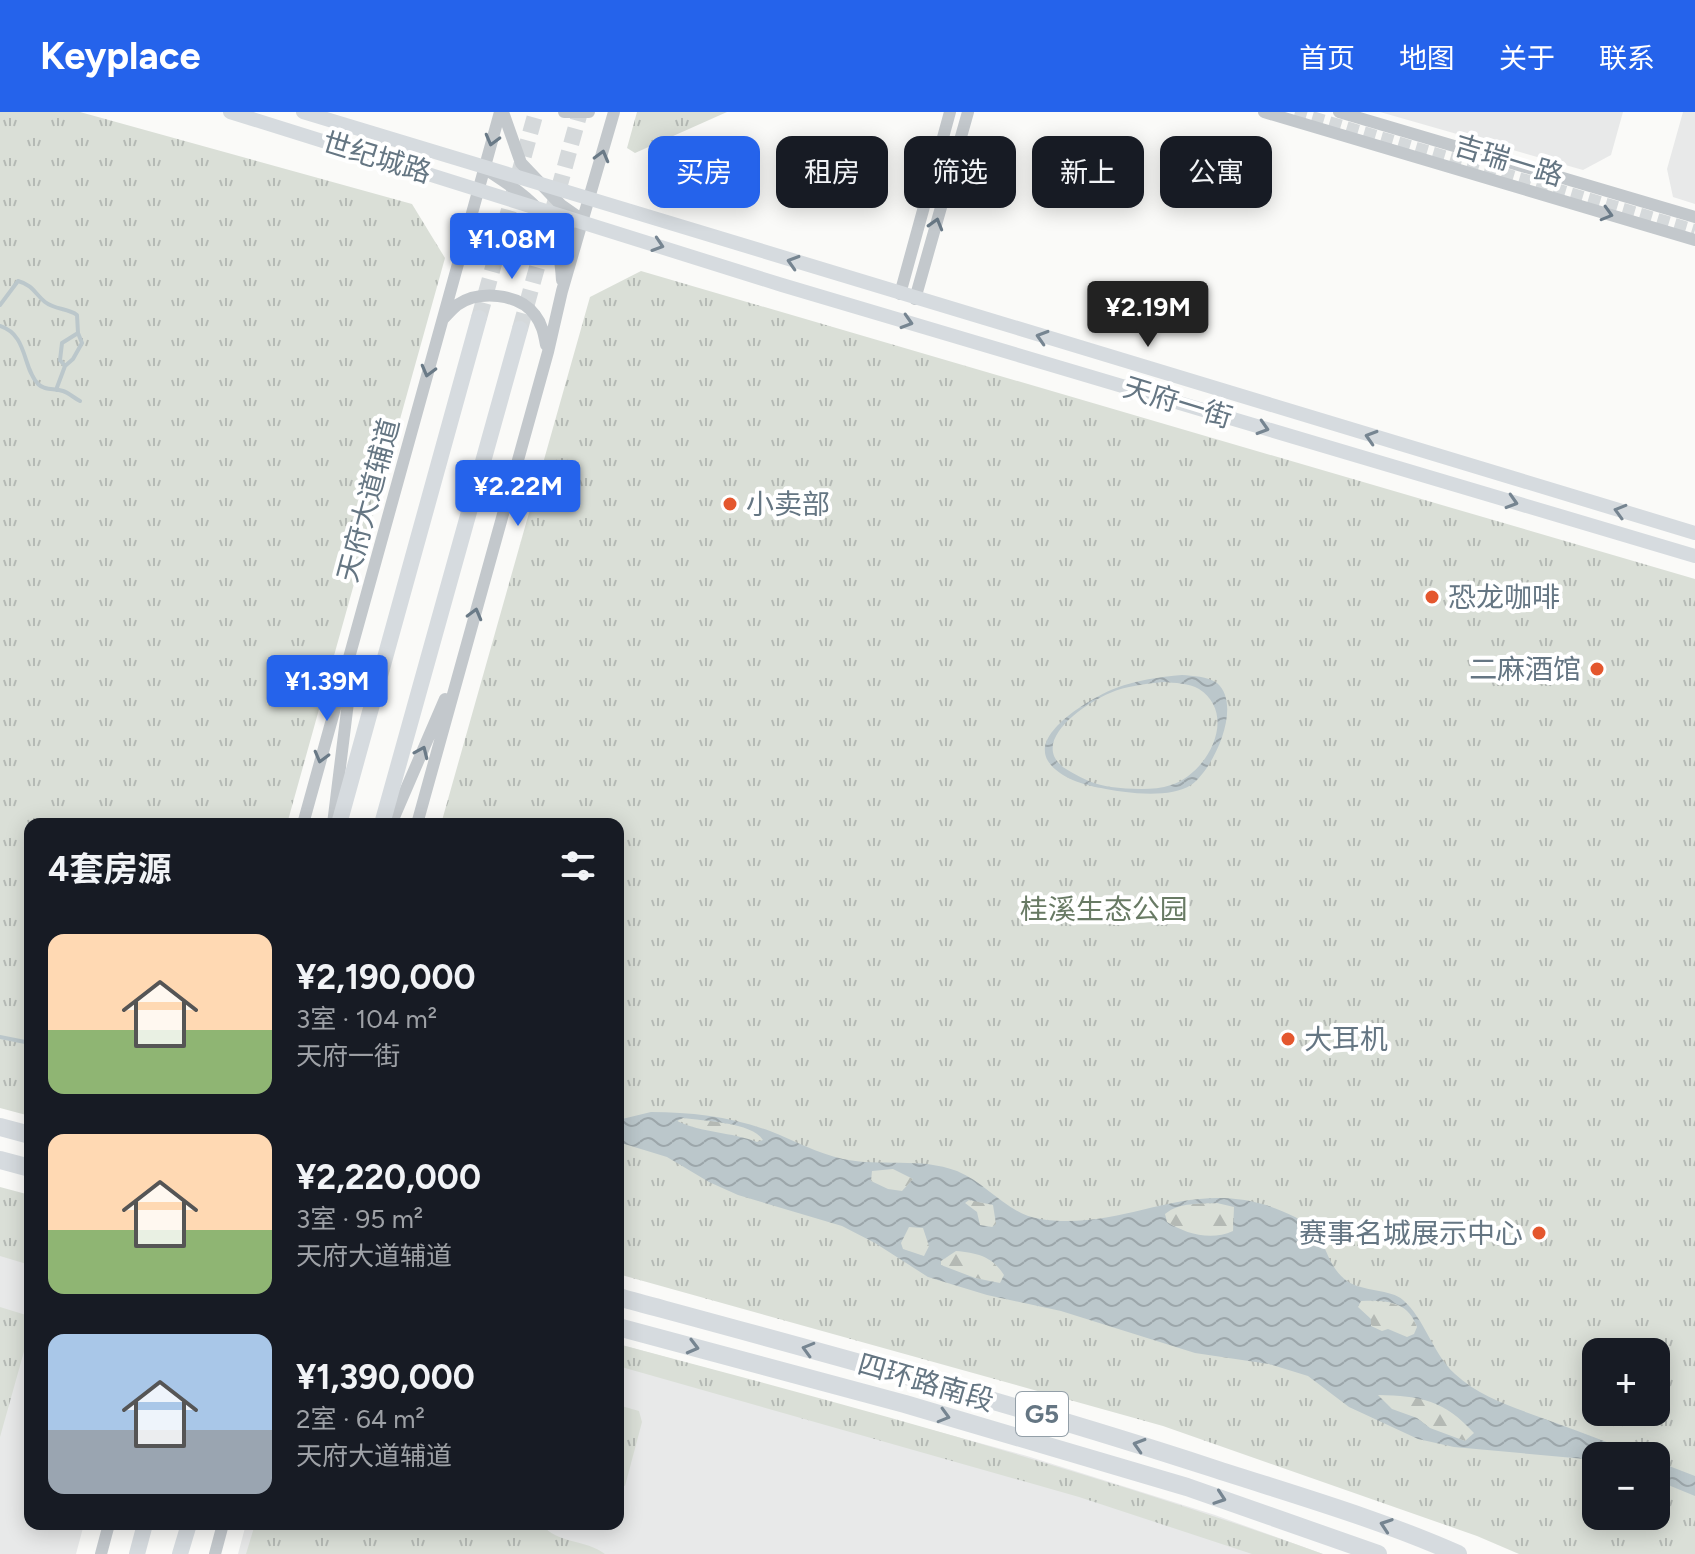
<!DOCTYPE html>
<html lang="zh">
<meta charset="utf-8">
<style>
:root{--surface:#171b24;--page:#20242c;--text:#f1f3f6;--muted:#9ea1a6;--accent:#2563eb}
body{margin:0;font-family:Figtree,"Noto Sans SC",sans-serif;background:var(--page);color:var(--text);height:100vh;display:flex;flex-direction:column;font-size:30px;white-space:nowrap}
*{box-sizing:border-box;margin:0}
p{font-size:26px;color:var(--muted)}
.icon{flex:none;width:44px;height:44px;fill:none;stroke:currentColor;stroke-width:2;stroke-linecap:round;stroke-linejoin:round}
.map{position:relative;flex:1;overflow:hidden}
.details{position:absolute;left:24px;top:706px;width:600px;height:712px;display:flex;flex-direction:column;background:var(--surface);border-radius:16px;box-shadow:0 4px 20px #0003}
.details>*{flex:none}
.hud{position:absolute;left:648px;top:24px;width:760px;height:72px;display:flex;gap:16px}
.fabs{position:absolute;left:1582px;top:1226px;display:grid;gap:16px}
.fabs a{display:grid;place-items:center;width:88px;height:88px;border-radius:16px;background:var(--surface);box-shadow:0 4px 20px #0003;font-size:40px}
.price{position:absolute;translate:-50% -68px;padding:0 18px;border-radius:8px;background:var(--accent);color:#fff;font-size:26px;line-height:52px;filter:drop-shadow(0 2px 4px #0008)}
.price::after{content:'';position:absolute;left:50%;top:48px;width:24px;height:18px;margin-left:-12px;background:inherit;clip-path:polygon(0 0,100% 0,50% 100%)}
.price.on{background:#222;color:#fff}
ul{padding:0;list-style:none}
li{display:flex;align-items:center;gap:24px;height:200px;padding:0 24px}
li span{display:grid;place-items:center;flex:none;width:224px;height:160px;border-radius:16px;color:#555}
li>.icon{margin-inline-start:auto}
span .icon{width:96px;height:96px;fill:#fffc;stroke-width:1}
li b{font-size:34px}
h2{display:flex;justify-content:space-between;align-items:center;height:96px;padding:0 24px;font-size:34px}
.tag{padding:0 28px;border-radius:16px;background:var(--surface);box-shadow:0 4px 20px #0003;font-size:28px;line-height:72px}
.tag.on{background:var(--accent);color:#fff}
header{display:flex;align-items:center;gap:48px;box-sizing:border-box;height:112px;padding:0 40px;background:var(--accent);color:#fff}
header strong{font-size:38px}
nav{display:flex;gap:44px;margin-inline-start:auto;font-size:28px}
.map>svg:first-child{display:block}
</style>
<header>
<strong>Keyplace</strong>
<nav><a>首页</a><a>地图</a><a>关于</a><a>联系</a></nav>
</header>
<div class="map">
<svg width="1695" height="1442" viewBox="0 0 1695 1442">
<defs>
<pattern id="grass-tufts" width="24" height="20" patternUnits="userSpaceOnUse" patternTransform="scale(2)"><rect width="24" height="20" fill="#dadfd7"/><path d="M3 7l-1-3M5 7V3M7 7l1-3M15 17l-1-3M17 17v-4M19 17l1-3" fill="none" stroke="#b4b9b4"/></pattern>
<pattern id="forest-firs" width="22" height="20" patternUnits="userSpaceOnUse" patternTransform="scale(2)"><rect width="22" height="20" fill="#dadfd7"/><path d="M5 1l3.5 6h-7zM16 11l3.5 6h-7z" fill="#b4b9b4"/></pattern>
<pattern id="water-waves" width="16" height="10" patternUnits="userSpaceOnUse" patternTransform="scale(2)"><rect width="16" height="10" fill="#bbc7cb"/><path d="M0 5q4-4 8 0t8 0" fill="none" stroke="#9ca6aa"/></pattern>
</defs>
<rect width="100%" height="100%" fill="#fafaf8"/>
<path fill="#e8e9e9" d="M1380 0H1623L1611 43 1583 58Z
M1683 0H1695V92L1673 85 1667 57Z
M0 1076 30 1084V1412H84L76 1442H0Z
M618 1232 1027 1344 1215 1403 1323 1442H238L246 1412H618Z"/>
<path fill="url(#grass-tufts)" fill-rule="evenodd" d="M0 0H80L412 92 445 146 287 712H30V1004L0 996Z
M637 0H727L635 41 627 36Z
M641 159 1695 467V1442H1519L1477 1424 1163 1314 618 1162V712H441L590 185ZM1596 1240H1656V1300H1596ZM1596 1344H1656V1404H1596Z
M0 1075 30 1083V1153L0 1144Z
M0 1195 26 1203 30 1218 0 1325Z
M618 1232C855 1295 1092 1359 1323 1442H1252L1079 1385 618 1254Z
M618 1293 639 1299 642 1310 625 1374 618 1372Z
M255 1412H542C556 1432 586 1427 605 1442H246Z"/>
<path fill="url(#forest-firs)" d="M683 1006C704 1009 752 1010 763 1028 757 1030 686 1013 677 1008Z
M893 1057 913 1067 902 1079 888 1077 871 1069 872 1059Z
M969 1088 993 1093 997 1112 992 1115 980 1114 964 1090Z
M1217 1091 1233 1095 1232 1119C1211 1128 1186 1121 1167 1110L1165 1102C1180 1090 1199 1092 1217 1091Z
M909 1115 923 1116 929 1134 924 1144 903 1137 901 1132Z
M956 1139C977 1141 992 1144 1004 1163L1000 1171 975 1166 941 1153V1149Z
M1361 1189C1386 1189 1407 1189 1417 1215L1414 1222 1407 1225 1388 1218 1382 1219 1371 1213V1207L1357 1195Z
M1377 1283C1426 1285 1438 1285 1474 1320L1465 1329 1429 1316 1417 1306 1392 1297Z"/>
<path fill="url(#water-waves)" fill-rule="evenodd" d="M1182 563C1193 564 1207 564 1217 571 1243 593 1214 657 1191 673 1170 687 1124 681 1101 676 1083 673 1058 665 1048 649 1030 620 1095 584 1116 576 1137 568 1159 565 1182 563ZM1163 570C1175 571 1189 571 1199 577 1239 603 1207 662 1171 673 1153 679 1130 677 1111 675 1096 673 1083 667 1071 660 1023 635 1081 593 1110 581 1126 574 1145 572 1163 570Z
M651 1000C692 1000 731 1005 770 1019 795 1029 817 1041 843 1047 881 1055 920 1045 957 1059 987 1071 1007 1102 1040 1107 1133 1121 1197 1055 1295 1105 1300 1108 1307 1111 1311 1114 1326 1127 1326 1154 1347 1169 1363 1180 1391 1177 1403 1188 1425 1207 1432 1241 1455 1262 1482 1287 1519 1297 1553 1310 1583 1321 1613 1332 1643 1344H1596V1348L1454 1335 1418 1327 1349 1295 1308 1264 1269 1252 1195 1241 1061 1199 987 1183 928 1165 875 1131 842 1114 738 1083 709 1070 667 1045 618 1030V1008ZM683 1006C703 1009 752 1010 763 1028L757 1030C732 1020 702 1021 677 1009ZM893 1057 913 1067 902 1079 888 1077 871 1069 872 1059ZM969 1088 993 1093 996 1112 992 1115 980 1113 977 1100 965 1091ZM1217 1091 1234 1095 1233 1119C1211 1129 1186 1122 1167 1110L1165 1102C1180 1090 1200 1092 1217 1091ZM909 1115 923 1116 929 1134 924 1144 903 1137 901 1131ZM956 1139C977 1141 992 1144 1004 1163L1000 1171 975 1166 941 1153V1149ZM1361 1189C1386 1188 1408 1189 1417 1215L1414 1222 1407 1225 1388 1217 1382 1219 1371 1214V1207L1358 1195ZM1378 1283C1421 1284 1444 1288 1474 1321L1465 1329 1430 1316 1417 1306 1392 1297Z
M1656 1349 1695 1364V1384L1656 1368Z"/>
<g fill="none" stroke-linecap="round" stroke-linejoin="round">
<path stroke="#bbc7cb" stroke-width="4" d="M0 193 18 169C33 173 35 182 45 190 55 198 68 196 77 203L78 221
M0 214C28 223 22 255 38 272 45 279 54 276 63 279 69 281 74 286 80 289
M56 278 65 254 73 247 82 231 78 221 62 231 60 248 65 254
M0 925 30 931"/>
<path stroke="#d5d9db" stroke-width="12" stroke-dasharray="12 6" stroke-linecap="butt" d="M1295 0 1695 118"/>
<path stroke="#d5d9db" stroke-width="16" stroke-dasharray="16 8" stroke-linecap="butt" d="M479 206 536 0
M520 217 580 0"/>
<path stroke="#c3c8cc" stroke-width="12" d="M503 0 521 51 561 93 581 107
M564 0H589
M1264 0 1695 128
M1339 0 1695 105
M487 58C537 91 558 105 562 168
M900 182 950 0
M915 187 968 0
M443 207C448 202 452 197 457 193 479 178 519 181 535 203 542 212 544 222 546 233
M303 712 500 0
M333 712 352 558
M391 712 445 587
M417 712 548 240 562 179 614 0
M101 1442 109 1412
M215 1442 223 1412"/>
<path stroke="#d6dbdf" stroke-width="14" d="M230 0 782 173 1695 444
M303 0 1695 421"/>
<path stroke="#d6dbdf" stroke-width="16" d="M339 712 479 206
M382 712 520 217
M137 1442 145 1412
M180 1442 189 1412"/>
<path stroke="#d6dbdf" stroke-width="18" d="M0 1015 30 1023
M0 1048 30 1056
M618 1185C817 1239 1016 1292 1212 1356 1295 1383 1379 1407 1458 1442
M618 1215 905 1292 1187 1375 1378 1442"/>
</g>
<defs><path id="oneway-chevron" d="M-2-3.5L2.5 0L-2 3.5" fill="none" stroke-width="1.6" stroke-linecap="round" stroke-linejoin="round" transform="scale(2)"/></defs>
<g stroke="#6a7a87">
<use href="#oneway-chevron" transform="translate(492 28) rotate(105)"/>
<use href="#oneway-chevron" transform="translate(602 44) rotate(-75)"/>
<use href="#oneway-chevron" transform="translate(1607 102) rotate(16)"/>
<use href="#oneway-chevron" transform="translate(936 112) rotate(-74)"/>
<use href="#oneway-chevron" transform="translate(428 259) rotate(105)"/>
<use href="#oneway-chevron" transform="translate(475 502) rotate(-75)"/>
<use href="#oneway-chevron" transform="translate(422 640) rotate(-66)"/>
<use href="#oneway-chevron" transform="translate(321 645) rotate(105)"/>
</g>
<g stroke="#768591">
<use href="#oneway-chevron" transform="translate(658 133) rotate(18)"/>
<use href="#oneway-chevron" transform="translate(793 150) rotate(-163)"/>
<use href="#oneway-chevron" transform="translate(907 210) rotate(17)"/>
<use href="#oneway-chevron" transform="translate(1042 225) rotate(-163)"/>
<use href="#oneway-chevron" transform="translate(1263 316) rotate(17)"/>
<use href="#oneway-chevron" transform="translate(1371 325) rotate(-163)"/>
<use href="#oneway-chevron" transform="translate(1512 390) rotate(17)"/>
<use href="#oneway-chevron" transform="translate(1620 399) rotate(-164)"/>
<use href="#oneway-chevron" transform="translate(693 1235) rotate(15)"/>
<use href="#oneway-chevron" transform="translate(808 1237) rotate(-164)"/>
<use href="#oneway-chevron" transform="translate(944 1304) rotate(16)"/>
<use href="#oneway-chevron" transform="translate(1139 1333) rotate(-163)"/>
<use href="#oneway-chevron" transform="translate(1220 1386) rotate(19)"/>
<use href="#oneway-chevron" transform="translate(1386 1413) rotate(-161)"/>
</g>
<g fill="#e4572e" stroke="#fff" stroke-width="3">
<circle cx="730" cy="392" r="8"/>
<circle cx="1432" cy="485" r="8"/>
<circle cx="1597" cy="557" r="8"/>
<circle cx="1288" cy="927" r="8"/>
<circle cx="1539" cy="1121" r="8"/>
</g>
<g text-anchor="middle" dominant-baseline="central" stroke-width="8" stroke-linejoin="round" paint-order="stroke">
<rect fill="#fff" stroke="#939fa8" stroke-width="2" x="1016" y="1280" width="52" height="44" rx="6"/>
<g font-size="26" font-weight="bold" fill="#657683">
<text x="1042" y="1302">G5</text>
</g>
<g font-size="28" fill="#657683" stroke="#fff">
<text transform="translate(377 45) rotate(17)">世纪城路</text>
<text transform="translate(1509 48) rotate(17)">吉瑞一路</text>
<text transform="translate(1178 290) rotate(17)">天府一街</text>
<text transform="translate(368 388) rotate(-75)">天府大道辅道</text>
<text transform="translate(926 1270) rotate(16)">四环路南段</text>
</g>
<g font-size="28" fill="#657683" stroke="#fff" text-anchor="start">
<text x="746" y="392">小卖部</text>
<text x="1448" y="485">恐龙咖啡</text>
<text x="1581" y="557" text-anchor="end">二麻酒馆</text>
<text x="1304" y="927">大耳机</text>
<text x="1523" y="1121" text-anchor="end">赛事名城展示中心</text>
</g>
<g font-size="28" fill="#687a64" stroke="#fff">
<text x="1104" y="797">桂溪生态公园</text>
</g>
</g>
</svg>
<div class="fabs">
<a>+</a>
<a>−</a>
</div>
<b class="price" style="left:512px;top:169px">¥1.08M</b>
<b class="price on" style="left:1148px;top:237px">¥2.19M</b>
<b class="price" style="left:518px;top:416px">¥2.22M</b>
<b class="price" style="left:327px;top:611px">¥1.39M</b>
<div class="hud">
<a class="tag on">买房</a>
<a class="tag">租房</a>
<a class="tag">筛选</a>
<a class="tag">新上</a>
<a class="tag">公寓</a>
</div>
<section class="details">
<h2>4套房源<svg class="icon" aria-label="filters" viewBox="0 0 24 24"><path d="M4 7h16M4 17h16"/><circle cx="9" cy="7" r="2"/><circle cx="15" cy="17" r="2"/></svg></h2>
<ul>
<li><span style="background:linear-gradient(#ffd9b3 60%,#8fb573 0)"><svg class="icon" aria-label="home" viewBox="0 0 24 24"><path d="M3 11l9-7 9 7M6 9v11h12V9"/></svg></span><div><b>¥2,190,000</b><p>3室 · 104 m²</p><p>天府一街</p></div></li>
<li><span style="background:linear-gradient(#ffd9b3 60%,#8fb573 0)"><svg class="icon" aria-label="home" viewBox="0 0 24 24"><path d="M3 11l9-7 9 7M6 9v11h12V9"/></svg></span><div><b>¥2,220,000</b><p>3室 · 95 m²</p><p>天府大道辅道</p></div></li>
<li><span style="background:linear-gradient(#a9c7e8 60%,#9aa5b1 0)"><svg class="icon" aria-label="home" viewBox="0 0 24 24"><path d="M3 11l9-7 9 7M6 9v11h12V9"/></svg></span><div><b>¥1,390,000</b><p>2室 · 64 m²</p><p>天府大道辅道</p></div></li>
</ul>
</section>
</div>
